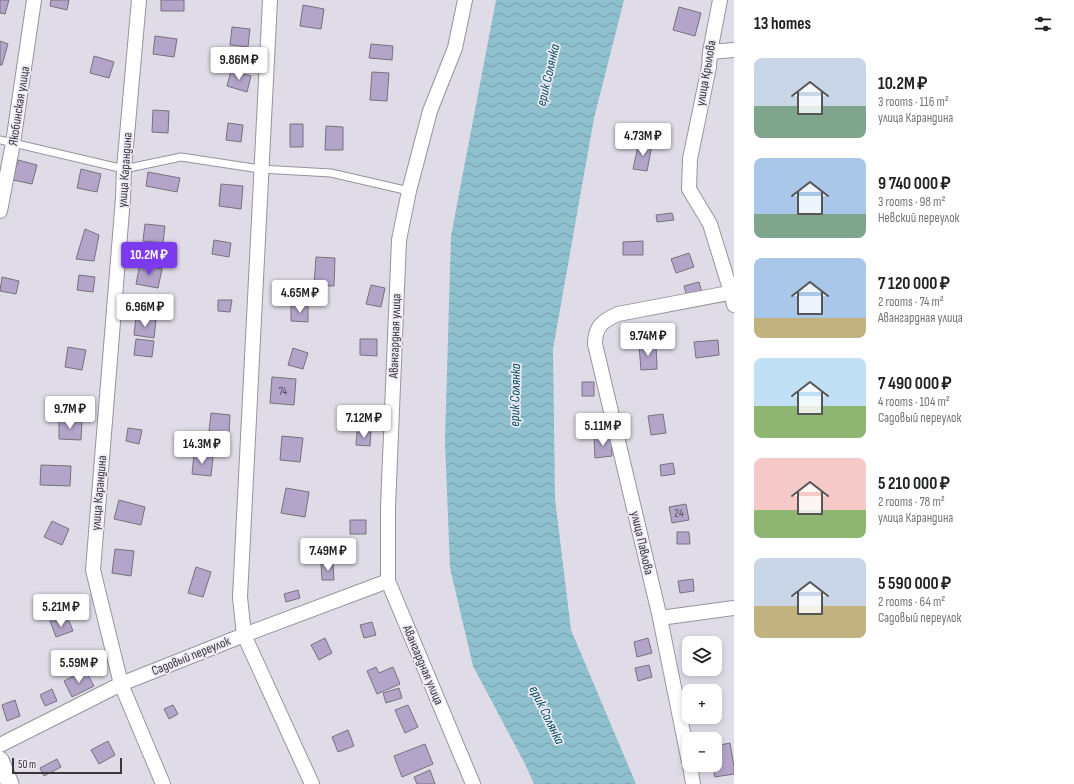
<!DOCTYPE html>
<meta charset="utf-8">
<style>
:root{--surface:#fff;--page:#f2f2f2;--text:#202124;--muted:#757577;--accent:#7c3aed}
body{margin:0;font-family:"Sofia Sans Condensed",sans-serif;background:var(--page);color:var(--text);height:100vh;display:flex;flex-direction:column;font-size:15px;white-space:nowrap}
*{box-sizing:border-box;margin:0}
p{font-size:13px;color:var(--muted)}
.icon{flex:none;width:22px;height:22px;fill:none;stroke:currentColor;stroke-width:2;stroke-linecap:round;stroke-linejoin:round}
.map{position:relative;flex:1;overflow:hidden}
.drawer{display:flex;flex-direction:column;background:var(--surface);width:340px}
.drawer>*{flex:none}
.buttons{position:absolute;left:682px;top:636px;display:grid;gap:8px}
.buttons a{display:grid;place-items:center;width:40px;height:40px;border-radius:8px;background:var(--surface);box-shadow:0 2px 6px #0003;font-size:20px}
.scale{position:absolute;left:12px;bottom:10px;width:110px;box-sizing:border-box;padding-left:4px;border:2px solid #38363a;border-top:0;font-size:11px;line-height:14px;white-space:nowrap;color:#38363a;-webkit-text-stroke:3px #eeeaf5;paint-order:stroke}
.price{position:absolute;translate:-50% -34px;padding:0 9px;border-radius:4px;background:#fff;color:#222;font-size:13px;line-height:26px;filter:drop-shadow(0 1px 2px #0008)}
.price::after{content:'';position:absolute;left:50%;top:24px;width:12px;height:9px;margin-left:-6px;background:inherit;clip-path:polygon(0 0,100% 0,50% 100%)}
.price.selected{background:var(--accent);color:#fff}
ul{padding:0;list-style:none}
li{display:flex;align-items:center;gap:12px;height:100px;padding:0 20px}
li span{display:grid;place-items:center;flex:none;width:112px;height:80px;border-radius:8px;color:#555}
li>.icon{margin-inline-start:auto}
span .icon{width:48px;height:48px;fill:#fffc;stroke-width:1}
li b{font-size:17px}
h2{display:flex;justify-content:space-between;align-items:center;height:48px;padding:0 20px;font-size:17px}
main{display:flex;flex:1;min-height:0}
.map>svg:first-child{display:block}
</style>
<main>
<div class="map">
<svg width="734" height="784" viewBox="0 0 734 784">
<defs>
<pattern id="water-waves" width="16" height="10" patternUnits="userSpaceOnUse"><rect width="16" height="10" fill="#8ec0cd"/><path d="M0 5q4-4 8 0t8 0" fill="none" stroke="#759da7"/></pattern>
</defs>
<rect width="100%" height="100%" fill="#e0dce7"/>
<path fill="url(#water-waves)" d="M496 0H624L594 118 553 349 555 499 571 630 636 784H534L525 764 473 666 450 568 445 441 451 236Z"/>
<path fill="#b3a5ca" stroke="#75727b" d="M0 0H9L5 14 0 13Z
M51 0H69L67 10 50 6Z
M161 0H184V11H161Z
M303 5 324 9 321 29 300 26Z
M679 7 701 13 695 36 673 30Z
M232 27 250 29 248 47 230 45Z
M155 36 177 39 174 57 153 54Z
M0 41 8 44 2 65H0Z
M371 44 393 46 392 60 369 58Z
M94 56 114 62 109 78 90 73Z
M231 71 251 76 247 92 227 86Z
M372 72 389 73 387 101 370 100Z
M153 110 169 111 168 133 152 132Z
M228 123 243 125 241 142 226 140Z
M290 124H303V147H290Z
M326 126 343 127V150H325Z
M639 142 652 145 647 171 633 169Z
M18 160 37 165 32 184 13 180Z
M81 169 101 174 97 192 77 188Z
M148 172 180 178 177 192 146 186Z
M221 184 243 186 241 209 219 206Z
M672 213 674 220 657 222 656 215Z
M145 224 165 226 163 243 143 241Z
M85 229 99 235 94 261 76 259Z
M214 240 231 243 229 257 212 254Z
M643 241V255H623V242Z
M689 253 694 267 676 273 671 259Z
M316 257 335 258 334 286 314 285Z
M140 264 162 269 158 288 136 284Z
M79 275 95 277 93 292 77 290Z
M2 277 19 281 16 294 0 291Z
M699 282 702 293 687 297 684 286Z
M371 285 385 288 381 307 366 304Z
M218 300H232L230 312 218 311Z
M291 306H308V322L291 321Z
M136 317 156 320 154 338 134 335Z
M136 339 154 341 152 357 134 355Z
M360 339H377V356L360 355Z
M718 340 719 355 696 358 694 342Z
M656 344 657 369 641 370 639 345Z
M68 347 86 350 82 370 65 367Z
M293 348 308 353 303 369 288 365Z
M272 377 296 379 294 405 270 403Z
M582 382H594V396H582Z
M211 413 230 415 229 433 209 431Z
M663 414 666 433 651 435 648 416Z
M59 420 82 421 81 440 59 439Z
M128 428 142 430 139 444 126 441Z
M357 432H371L370 446 356 445Z
M282 436 303 438 300 462 280 460Z
M611 436 612 456 595 458 594 437Z
M194 454 213 457 211 476 192 474Z
M673 463 675 474 661 476 660 465Z
M41 465 71 466 70 486 40 485Z
M286 488 309 492 305 517 281 513Z
M119 500 145 507 141 525 114 519Z
M686 504 689 520 672 523 669 507Z
M350 520H366V534H350Z
M52 521 69 529 62 545 44 537Z
M677 532H689L690 544H677Z
M115 549 134 551 131 576 112 573Z
M321 564H333L334 580H322Z
M196 567 211 572 203 597 188 593Z
M693 579 694 591 680 593 678 581Z
M298 590 300 598 286 602 284 594Z
M50 621H69L73 631 56 637Z
M372 622 376 635 364 638 360 625Z
M325 638 332 653 319 660 311 645Z
M648 638 652 653 637 657 634 642Z
M716 646 721 666 715 668V647Z
M649 665 652 677 638 681 635 668Z
M376 667 379 673 393 667 400 684 377 694 367 671Z
M85 670 94 686 72 697 64 681Z
M399 688 402 698 386 703 383 693Z
M52 689 57 701 45 706 40 695Z
M15 700 20 716 7 721 2 705Z
M173 705 178 714 169 719 164 709Z
M408 705 418 727 405 733 395 710Z
M348 730 354 746 338 752 332 737Z
M108 741 115 755 99 764 91 750Z
M730 743 734 766V774L715 777 712 765H715V746Z
M425 744 433 764 402 777 394 756Z
M57 759 61 767 44 776 40 768Z
M430 770 435 784H417L414 777Z"/>
<g fill="none" stroke-linecap="round" stroke-linejoin="round">
<defs>
<path id="service" d="M0 140 124 169 181 157 260 169 331 173 409 191"/>
<path id="minor" d="M139 0 124 169 123 198 93 570 121 684 163 784
M270 0 240 597 244 635 312 784
M465 0 455 48 430 111 409 191 399 240 388 507V581L473 784
M720 0 710 52 709 67 690 159 689 189 710 224 731 292 734 305
M710 52 734 50
M0 211 13 143 34 0
M660 618 734 608
M0 745 121 684 244 635 388 581
M689 762 660 618 595 344C595 327 602 321 618 314L734 292
M690 765 693 784"/>
<path id="tertiary" d="M0 760 10 784"/>
</defs>
<use href="#service" stroke="#97939d" stroke-width="9"/>
<use href="#minor" stroke="#97939d" stroke-width="16"/>
<use href="#tertiary" stroke="#97939d" stroke-width="19"/>
<use href="#service" stroke="#fff" stroke-width="7"/>
<use href="#minor" stroke="#fff" stroke-width="14"/>
<use href="#tertiary" stroke="#fff" stroke-width="17"/>
</g>
<g text-anchor="middle" dominant-baseline="central" stroke-width="3.5" stroke-linejoin="round" paint-order="stroke">
<g font-size="11" fill="#57525e">
<text x="283" y="391">74</text>
<text x="679" y="513">24</text>
</g>
<g font-size="13" fill="#38363a" stroke="#eeeaf5">
<text transform="translate(706 73) rotate(-80)">улица Крылова</text>
<text transform="translate(19 106) rotate(-81)">Якобинская улица</text>
<text transform="translate(125 170) rotate(-86)">улица Карандина</text>
<text transform="translate(395 336) rotate(-88)">Авангардная улица</text>
<text transform="translate(99 493) rotate(-85)">улица Карандина</text>
<text transform="translate(642 543) rotate(77)">улица Павлова</text>
<text transform="translate(191 656) rotate(-22)">Садовый переулок</text>
<text transform="translate(423 665) rotate(67)">Авангардная улица</text>
</g>
<g font-size="14" font-style="italic" fill="#014e5b" stroke="#eeeaf5">
<text transform="translate(548 75) rotate(-77)">ерик Солянка</text>
<text transform="translate(515 395) rotate(-89)">ерик Солянка</text>
<text transform="translate(547 715) rotate(64)">ерик Солянка</text>
</g>
</g>
</svg>
<div class="buttons">
<a><svg class="icon" aria-label="layers" viewBox="0 0 24 24"><path d="M12 4l9 5-9 5-9-5zM3 14l9 5 9-5"/></svg></a>
<a>+</a>
<a>−</a>
</div>
<div class="scale">50 m</div>
<b class="price" style="left:239px;top:81px">9.86M ₽</b>
<b class="price" style="left:643px;top:157px">4.73M ₽</b>
<b class="price selected" style="left:149px;top:276px">10.2M ₽</b>
<b class="price" style="left:300px;top:314px">4.65M ₽</b>
<b class="price" style="left:145px;top:328px">6.96M ₽</b>
<b class="price" style="left:648px;top:357px">9.74M ₽</b>
<b class="price" style="left:70px;top:430px">9.7M ₽</b>
<b class="price" style="left:364px;top:439px">7.12M ₽</b>
<b class="price" style="left:603px;top:447px">5.11M ₽</b>
<b class="price" style="left:202px;top:465px">14.3M ₽</b>
<b class="price" style="left:328px;top:572px">7.49M ₽</b>
<b class="price" style="left:61px;top:628px">5.21M ₽</b>
<b class="price" style="left:79px;top:684px">5.59M ₽</b>
</div>
<section class="drawer">
<h2>13 homes<svg class="icon" aria-label="filters" viewBox="0 0 24 24"><path d="M4 7h16M4 17h16"/><circle cx="9" cy="7" r="2"/><circle cx="15" cy="17" r="2"/></svg></h2>
<ul>
<li><span style="background:linear-gradient(#c9d6e8 60%,#7fa58c 0)"><svg class="icon" aria-label="home" viewBox="0 0 24 24"><path d="M3 11l9-7 9 7M6 9v11h12V9"/></svg></span><div><b>10.2M ₽</b><p>3 rooms · 116 m²</p><p>улица Карандина</p></div></li>
<li><span style="background:linear-gradient(#a9c7e8 70%,#7fa58c 0)"><svg class="icon" aria-label="home" viewBox="0 0 24 24"><path d="M3 11l9-7 9 7M6 9v11h12V9"/></svg></span><div><b>9 740 000 ₽</b><p>3 rooms · 98 m²</p><p>Невский переулок</p></div></li>
<li><span style="background:linear-gradient(#a9c7e8 75%,#c2b280 0)"><svg class="icon" aria-label="home" viewBox="0 0 24 24"><path d="M3 11l9-7 9 7M6 9v11h12V9"/></svg></span><div><b>7 120 000 ₽</b><p>2 rooms · 74 m²</p><p>Авангардная улица</p></div></li>
<li><span style="background:linear-gradient(#bfe0f5 60%,#8fb573 0)"><svg class="icon" aria-label="home" viewBox="0 0 24 24"><path d="M3 11l9-7 9 7M6 9v11h12V9"/></svg></span><div><b>7 490 000 ₽</b><p>4 rooms · 104 m²</p><p>Садовый переулок</p></div></li>
<li><span style="background:linear-gradient(#f6c9c9 65%,#8fb573 0)"><svg class="icon" aria-label="home" viewBox="0 0 24 24"><path d="M3 11l9-7 9 7M6 9v11h12V9"/></svg></span><div><b>5 210 000 ₽</b><p>2 rooms · 78 m²</p><p>улица Карандина</p></div></li>
<li><span style="background:linear-gradient(#c9d6e8 60%,#c2b280 0)"><svg class="icon" aria-label="home" viewBox="0 0 24 24"><path d="M3 11l9-7 9 7M6 9v11h12V9"/></svg></span><div><b>5 590 000 ₽</b><p>2 rooms · 64 m²</p><p>Садовый переулок</p></div></li>
</ul>
</section>
</main>
